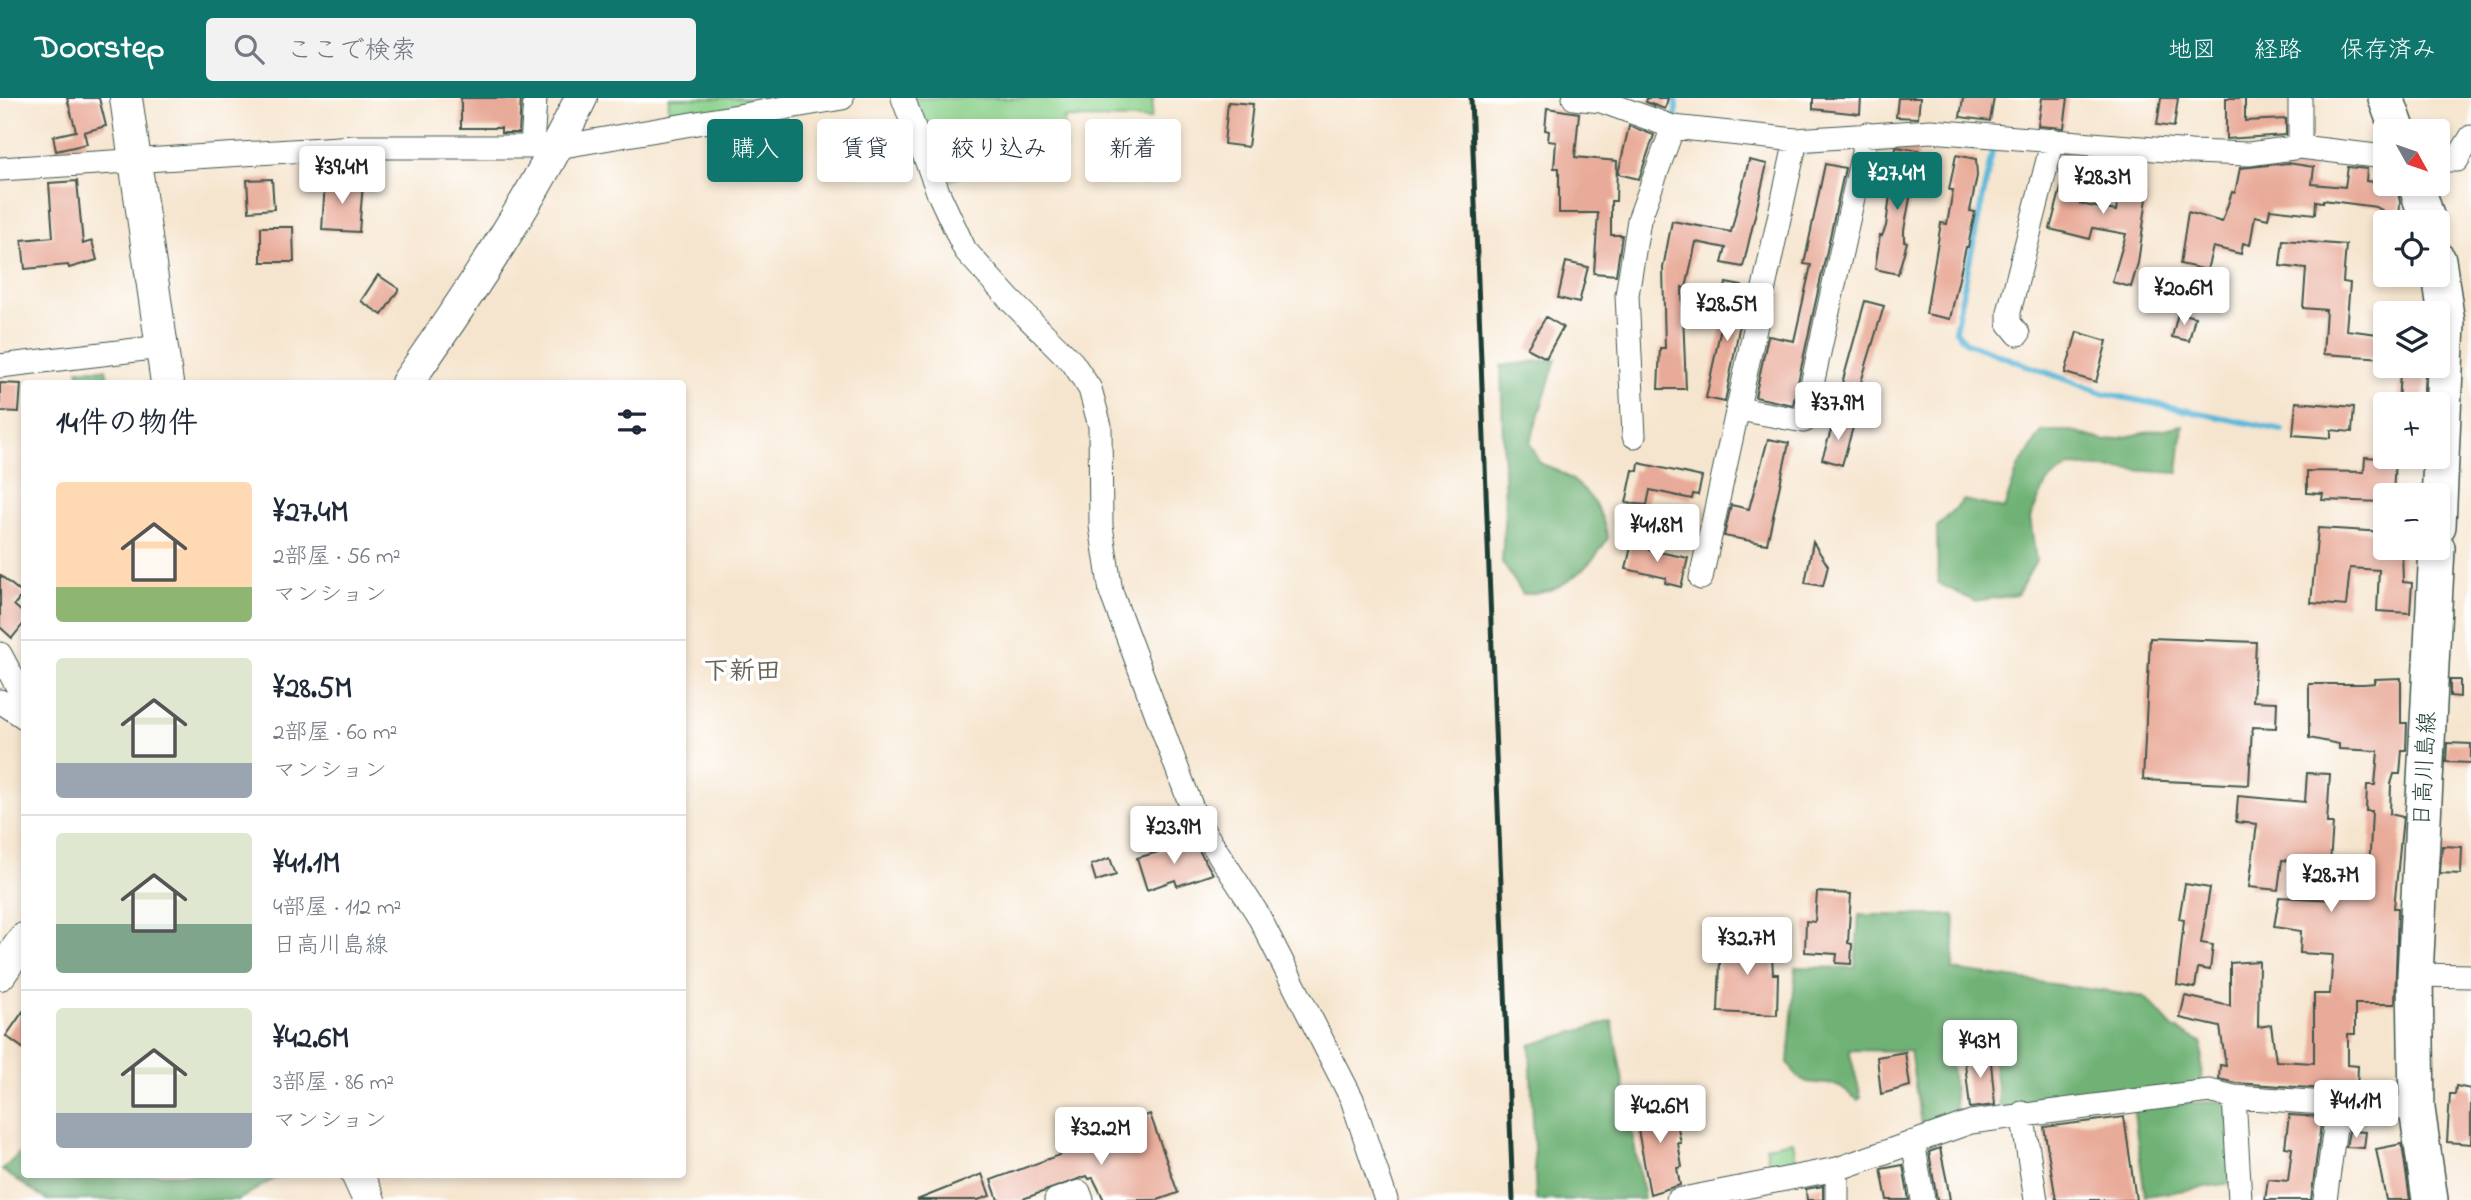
<!DOCTYPE html>
<html lang="ja">
<meta charset="utf-8">
<style>
:root{--surface:#fff;--page:#f2f2f3;--text:#1f2937;--muted:#747a83;--line:#e0e1e3;--accent:#0f766e}
body{margin:0;font-family:"Indie Flower","Klee One",sans-serif;background:var(--page);color:var(--text);height:100vh;display:flex;flex-direction:column;font-size:26px;white-space:nowrap}
*{box-sizing:border-box;margin:0}
p{font-size:23px;color:var(--muted)}
.icon{flex:none;width:38px;height:38px;fill:none;stroke:currentColor;stroke-width:2;stroke-linecap:round;stroke-linejoin:round}
.map{position:relative;flex:1;overflow:hidden}
.side{position:absolute;left:21px;top:282px;width:665px;height:798px;display:flex;flex-direction:column;background:var(--surface);border-radius:7px;box-shadow:0 4px 10px #0003}
.side>*{flex:none}
.banner{position:absolute;left:707px;top:21px;width:665px;height:63px;display:flex;gap:14px}
.needle{width:46px;rotate:130deg}
.fabs{position:absolute;left:2373px;top:21px;display:grid;gap:14px}
.fabs a{display:grid;place-items:center;width:77px;height:77px;border-radius:7px;background:var(--surface);box-shadow:0 4px 10px #0003;font-size:35px}
.price{position:absolute;translate:-50% -60px;padding:0 16px;border-radius:7px;background:#fff;color:#222;font-size:23px;line-height:46px;filter:drop-shadow(0 2px 4px #0008)}
.price::after{content:'';position:absolute;left:50%;top:42px;width:21px;height:16px;margin-left:-10px;background:inherit;clip-path:polygon(0 0,100% 0,50% 100%)}
.price.on{background:var(--accent);color:#fff}
ul{padding:0;list-style:none}
li{display:flex;align-items:center;gap:21px;height:175px;padding:0 35px}
li+li{border-top:2px solid var(--line)}
li span{display:grid;place-items:center;flex:none;width:196px;height:140px;border-radius:7px;color:#555}
li>.icon{margin-inline-start:auto}
span .icon{width:84px;height:84px;fill:#fffc;stroke-width:1}
li b{font-size:30px}
h2{display:flex;justify-content:space-between;align-items:center;height:84px;padding:0 35px;font-size:30px}
.chip{padding:0 24px;border-radius:7px;background:var(--surface);box-shadow:0 4px 10px #0003;font-size:24px;line-height:63px}
.chip.on{background:var(--accent);color:#fff}
header{display:flex;align-items:center;gap:42px;box-sizing:border-box;height:98px;padding:0 35px;background:var(--accent);color:#fff}
header strong{font-size:33px}
nav{display:flex;gap:38px;margin-inline-start:auto;font-size:24px}
.search{width:490px;height:63px;background:var(--page);display:flex;align-items:center;gap:18px;box-sizing:border-box;padding:0 24px;border-radius:7px;color:var(--muted);font-size:26px}
.map>svg:first-child{display:block}
</style>
<header>
<strong>Doorstep</strong>
<div class="search"><svg class="icon" aria-label="search" viewBox="0 0 24 24"><circle cx="10" cy="10" r="6"/><path d="M15 15l6 6"/></svg>ここで検索</div>
<nav><a>地図</a><a>経路</a><a>保存済み</a></nav>
</header>
<div class="map">
<svg width="2471" height="1102" viewBox="0 0 2471 1102">
<rect width="100%" height="100%" fill="#fff"/>
<filter id="ink" filterUnits="userSpaceOnUse"><feTurbulence type="fractalNoise" baseFrequency=".0143" numOctaves="2"/><feDisplacementMap in="SourceGraphic" scale="14" xChannelSelector="R" yChannelSelector="G"/><feConvolveMatrix kernelMatrix="1 2 1 2 8 2 1 2 1" color-interpolation-filters="sRGB"/></filter>
<filter id="wash" filterUnits="userSpaceOnUse"><feTurbulence type="fractalNoise" baseFrequency=".00686" numOctaves="4" result="noise"/><feDisplacementMap in="SourceGraphic" scale="28" xChannelSelector="R" yChannelSelector="G"/><feGaussianBlur stdDeviation="1.57" result="paint"/><feColorMatrix in="noise" values="0 0 0 0 0 0 0 0 0 0 0 0 0 0 0 0 0 1.4 0 .05"/><feComposite in="paint" operator="in"/></filter>
<g filter="url(#wash)">
<rect width="100%" height="100%" fill="#f6e5ce"/>
<path fill="#8ad08a" stroke="#54865f" stroke-width="2" d="M669 0H812L668 25Z
M905 0H1153L1151 21 1064 20 1065 50 1021 55 939 87Z
M1793 1043 1798 1074 1771 1079 1766 1048Z"/>
<path fill="#6fb276" stroke="#477855" stroke-width="2" d="M1556 261 1530 345 1540 365C1577 379 1600 401 1608 440 1591 469 1559 498 1523 496L1502 464 1505 409 1501 268Z
M78 271H106L109 285H80Z
M2183 327 2178 375 2070 368 2047 384 2030 420 2036 463 2017 497 1974 503 1938 485 1937 429 1964 402 2004 411 2018 370 2042 333H2070L2106 343Z
M1859 817H1955L1953 872 2145 899 2173 930 2202 944 2201 986 2000 1011 1991 946 1949 950 1957 1023 1922 1034 1910 953 1849 952 1861 999 1858 1002 1837 987 1807 984 1797 979 1788 965 1796 869 1855 870Z
M1612 923 1644 1101 1536 1102 1530 947Z
M2227 1003 2232 1085 2145 1098 2133 1008Z
M24 1051V1076H282L238 1102H47L2 1072Z"/>
<g fill="none" stroke-linecap="round" stroke-linejoin="round">
<path stroke="#5bb7d9" stroke-width="6" d="M1676 23V0
M1960 47 1993 50 1955 232 1967 245 2102 295 2282 332
M1800 54 1841 50"/>
</g>
<g id="blocks">
<path fill="#e9ab99" d="M67 0H99L106 28 84 34 87 46 56 53 53 38 76 33Z
M461 0H521L519 35H501V30H461Z
M1647 0H1668L1665 11 1646 4Z
M1813 0H1861L1860 16 1813 11Z
M1898 0H1920L1918 20 1896 19Z
M1963 0H1994L1990 23 1960 19Z
M2042 0H2068L2064 30 2038 28Z
M2161 0H2178L2174 29 2157 27Z
M2226 0H2245V23L2286 21V37L2226 41Z
M1228 4 1253 6 1248 49 1224 46Z
M1547 10 1579 15 1575 59 1617 63 1616 103H1611V137H1622L1616 177 1594 175 1598 115H1559V70H1554L1556 44 1548 43 1549 33 1545 32Z
M1629 28 1654 37 1639 81 1618 76Z
M1896 49 1919 52 1904 132V143L1907 144 1898 176 1875 171 1880 137 1882 138 1886 128Z
M1956 57 1976 61 1977 78 1970 113 1975 114 1968 149H1966L1950 221 1926 216 1941 125 1947 126 1953 92H1949Z
M2069 60 2090 65 2080 106 2116 113 2122 78 2145 82 2142 99 2147 100 2138 165 2131 189 2112 184 2126 136 2093 130 2090 141 2050 131Z
M1749 62 1767 66 1743 169 1722 165 1726 150 1696 144 1686 190 1682 189 1686 291H1658L1660 250H1665L1663 170 1672 123 1731 134Z
M2288 65 2314 69 2312 86 2345 89 2348 69 2367 71 2366 83 2396 86 2400 104 2399 124H2382V112L2376 109 2323 102V104L2316 103 2315 116 2270 111 2268 121 2255 118 2250 147 2243 145 2241 156 2213 149 2207 172 2180 166 2188 114 2222 124 2232 94 2235 95 2240 70Z
M1825 66 1845 70 1793 307 1755 299 1768 238 1794 243 1811 167 1804 166Z
M272 81 274 111 249 113 247 82Z
M77 83 83 146 92 143 97 162 69 170 68 167 25 171 22 142 53 139 49 85Z
M325 83 363 85 359 134 322 132Z
M261 129H293L294 164H261Z
M2283 142 2346 147 2343 184 2350 185 2346 232 2385 237V260L2323 256 2326 212 2303 210 2306 171 2280 168Z
M1566 164 1588 169 1579 205 1558 200Z
M378 177 399 191 382 217 361 203Z
M1726 185 1742 188 1741 193 1746 194 1725 304 1706 300 1724 215 1725 207 1722 206Z
M1865 203 1884 208 1858 294 1841 289Z
M2178 215 2195 219 2189 243 2172 239Z
M1546 219 1563 229 1546 260 1527 250Z
M2077 234 2107 243 2096 284 2065 275Z
M2400 274 2425 275 2423 306H2398Z
M0 285 21 286 19 314 0 313Z
M2296 304 2354 309 2352 334 2331 332V340L2293 337Z
M1835 320 1854 326 1842 367 1822 361Z
M1768 341 1789 345 1767 446 1724 438 1731 407 1749 411Z
M2365 359 2395 361 2393 397H2385V404L2322 402 2323 396 2307 395V373L2364 374Z
M1639 365 1702 379 1698 397 1693 396 1692 401 1650 392 1647 407 1626 405 1633 372 1638 373Z
M2318 430 2385 434V450H2402L2403 484 2412 485 2410 515 2377 513 2379 472 2350 470 2346 508 2311 505Z
M1632 444 1650 448 1649 452 1688 460 1681 489 1665 485 1666 480 1626 471Z
M1813 444 1828 468 1823 488 1805 485Z
M0 477 23 496 14 507 24 516V525L12 540 0 529Z
M2150 540 2256 544 2253 603 2277 604 2276 630 2252 629 2249 687 2143 682Z
M2401 580V625H2407L2406 652H2402L2400 676H2394L2391 686 2390 716 2403 719 2394 810H2398L2395 906H2355V936H2348V967L2358 968 2357 993 2236 985 2219 981 2220 967 2226 968 2220 929 2180 920 2185 898 2230 908V865L2259 863 2258 929 2271 927 2276 963 2314 965V896H2330L2333 857 2300 855 2301 833 2274 829 2279 799 2335 802V790L2359 791 2361 774 2369 775 2372 713H2366L2367 687H2375L2378 653 2339 651V646L2309 640V586H2364L2375 585V581Z
M2450 582H2460V599L2450 598Z
M2447 645 2471 646V665L2446 664Z
M2307 675 2330 676 2327 725H2333L2330 765 2282 762 2278 792 2249 789 2257 726 2236 724 2238 698 2305 704Z
M1194 744 1213 776 1177 788 1175 782 1147 792 1137 760Z
M2442 748 2462 749 2461 776 2440 775Z
M1110 760 1116 777 1096 783 1091 767Z
M2185 786 2210 790 2201 845 2213 847 2210 872 2198 870 2195 890 2177 887 2184 822 2179 821Z
M1817 794 1851 796 1848 845 1852 846 1851 866 1836 865 1837 856 1805 854 1806 823 1815 824Z
M1721 838 1771 840 1773 876H1778L1777 917 1718 914Z
M24 912V951L6 938Z
M1905 954 1910 988 1881 996 1877 959Z
M1990 954 1995 1007 1970 1010 1964 956Z
M2456 988 2471 991V1046L2447 1044 2450 996H2455Z
M1672 1001 1681 1045H1678L1682 1069 1677 1070 1680 1087 1650 1096 1635 1016 1647 1014 1645 1006Z
M1150 1016 1178 1095 1158 1102H1104L1093 1080 1089 1081 1087 1078 1020 1102H998L991 1082 1073 1052 1071 1047Z
M2289 1017 2322 1019 2311 1102H2265L2268 1081 2288 1083 2292 1050 2285 1049Z
M2124 1019 2136 1102H2056L2044 1029Z
M2349 1033 2366 1034 2364 1050 2346 1049Z
M2402 1046 2410 1102H2386L2376 1051Z
M1940 1050 1947 1084 1950 1102H1937L1929 1054Z
M1903 1067 1909 1102H1887L1881 1071Z
M982 1076 990 1098 978 1102H917Z
M1823 1088V1102H1807L1806 1091Z"/>
</g>
</g>
<g filter="url(#ink)">
<use href="#blocks" fill-opacity="0" stroke="#3f564b" stroke-width="2"/>
<g fill="none" stroke-linecap="round" stroke-linejoin="round">
<defs>
<path id="street" d="M903 0 938 94 965 152 1010 202 1073 265 1090 291 1100 328 1101 428 1111 494 1196 721 1257 815 1352 1001 1386 1102
M1574 0 1601 3 1673 29 1796 42 1931 33 2191 54 2249 56 2300 49 2385 59
M2300 0V49
M532 49 535 0
M2438 62H2457L2471 39
M0 71 355 49H558L842 0
M2018 236 2009 225V214L2053 42
M0 268 161 249
M1739 311 1804 323 1867 36
M1634 338 1627 197 1639 122 1673 29
M1701 480 1796 42
M0 556 24 601
M0 603 24 619
M2415 877 2471 878
M2234 999 2240 1102
M2022 1015 2036 1102
M1913 1044 1923 1102
M1837 1071V1102
M1056 1102 1079 1094 1082 1102
M1678 1102 1837 1071 1971 1024 2209 993 2234 999 2417 1011
M2325 1102 2338 1007"/>
<path id="secondary" d="M126 0 167 285
M407 285C471 193 533 101 581 0
M0 876 24 841
M357 1076 369 1102"/>
<path id="primary" d="M2386 0 2398 33
M2416 86 2428 124
M2438 162 2447 225 2438 428
M2430 1102 2417 1011 2415 877 2437 450"/>
</defs>
<use href="#street" stroke="#3f564b" stroke-width="25"/>
<use href="#secondary" stroke="#3f564b" stroke-width="34"/>
<use href="#primary" stroke="#3f564b" stroke-width="38"/>
<use href="#street" stroke="#fff" stroke-width="23"/>
<use href="#secondary" stroke="#fff" stroke-width="32"/>
<use href="#primary" stroke="#fff" stroke-width="35"/>
<path stroke="#1f3d34" stroke-width="5" d="M1471 0 1513 1102"/>
</g>
</g>
<g text-anchor="middle" dominant-baseline="central" stroke-width="7" stroke-linejoin="round" paint-order="stroke">
<g font-size="23" fill="#1f3d34" stroke="#fff">
<text transform="translate(2426 671) rotate(-87)">日高川島線</text>
</g>
<g font-size="26" font-weight="bold" fill="#666457" stroke="#fff">
<text x="742" y="575">下新田</text>
</g>
</g>
</svg>
<div class="fabs">
<a><svg class="needle" viewBox="-14 -14 28 28"><path d="M0-13l5 13h-10z" fill="#e53935"/><path d="M0 13l5-13h-10z" fill="#747a83"/></svg></a>
<a><svg class="icon" aria-label="locate" viewBox="0 0 24 24"><circle cx="12" cy="12" r="6"/><path d="M12 2v4M12 18v4M2 12h4M18 12h4"/></svg></a>
<a><svg class="icon" aria-label="layers" viewBox="0 0 24 24"><path d="M12 4l9 5-9 5-9-5zM3 14l9 5 9-5"/></svg></a>
<a>+</a>
<a>−</a>
</div>
<b class="price" style="left:342px;top:108px">¥39.4M</b>
<b class="price on" style="left:1897px;top:114px">¥27.4M</b>
<b class="price" style="left:2103px;top:118px">¥28.3M</b>
<b class="price" style="left:2184px;top:229px">¥20.6M</b>
<b class="price" style="left:1727px;top:245px">¥28.5M</b>
<b class="price" style="left:1838px;top:344px">¥37.9M</b>
<b class="price" style="left:1657px;top:466px">¥41.8M</b>
<b class="price" style="left:1174px;top:768px">¥23.9M</b>
<b class="price" style="left:2331px;top:816px">¥28.7M</b>
<b class="price" style="left:1747px;top:879px">¥32.7M</b>
<b class="price" style="left:1980px;top:982px">¥43M</b>
<b class="price" style="left:2356px;top:1042px">¥41.1M</b>
<b class="price" style="left:1660px;top:1047px">¥42.6M</b>
<b class="price" style="left:1101px;top:1069px">¥32.2M</b>
<div class="banner">
<a class="chip on">購入</a>
<a class="chip">賃貸</a>
<a class="chip">絞り込み</a>
<a class="chip">新着</a>
</div>
<section class="side">
<h2>14件の物件<svg class="icon" aria-label="filters" viewBox="0 0 24 24"><path d="M4 7h16M4 17h16"/><circle cx="9" cy="7" r="2"/><circle cx="15" cy="17" r="2"/></svg></h2>
<ul>
<li><span style="background:linear-gradient(#ffd9b3 75%,#8fb573 0)"><svg class="icon" aria-label="home" viewBox="0 0 24 24"><path d="M3 11l9-7 9 7M6 9v11h12V9"/></svg></span><div><b>¥27.4M</b><p>2部屋 · 56 m²</p><p>マンション</p></div></li>
<li><span style="background:linear-gradient(#dfe7d0 75%,#9aa5b1 0)"><svg class="icon" aria-label="home" viewBox="0 0 24 24"><path d="M3 11l9-7 9 7M6 9v11h12V9"/></svg></span><div><b>¥28.5M</b><p>2部屋 · 60 m²</p><p>マンション</p></div></li>
<li><span style="background:linear-gradient(#dfe7d0 65%,#7fa58c 0)"><svg class="icon" aria-label="home" viewBox="0 0 24 24"><path d="M3 11l9-7 9 7M6 9v11h12V9"/></svg></span><div><b>¥41.1M</b><p>4部屋 · 112 m²</p><p>日高川島線</p></div></li>
<li><span style="background:linear-gradient(#dfe7d0 75%,#9aa5b1 0)"><svg class="icon" aria-label="home" viewBox="0 0 24 24"><path d="M3 11l9-7 9 7M6 9v11h12V9"/></svg></span><div><b>¥42.6M</b><p>3部屋 · 86 m²</p><p>マンション</p></div></li>
</ul>
</section>
</div>
